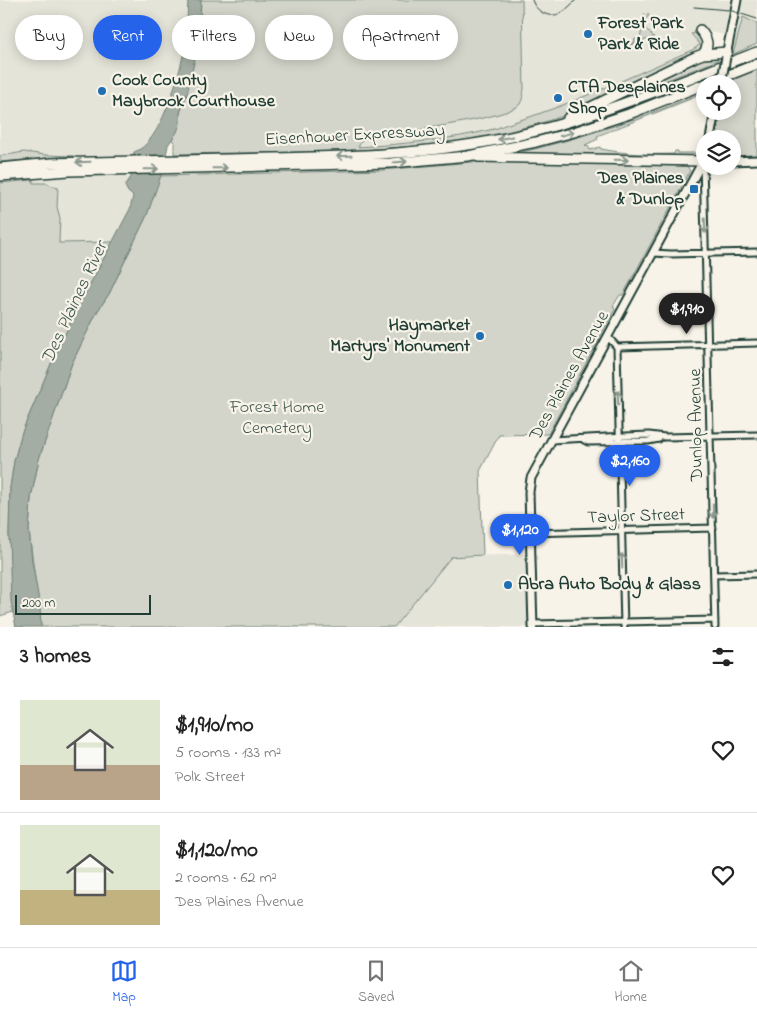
<!DOCTYPE html>
<meta charset="utf-8">
<style>
:root{--surface:#fff;--page:#f2f2f2;--text:#222;--muted:#767676;--line:#e0e0e0;--accent:#2563eb}
body{margin:0;font-family:"Indie Flower",sans-serif;background:var(--page);color:var(--text);height:100vh;display:flex;flex-direction:column;font-size:19px;white-space:nowrap}
*{box-sizing:border-box;margin:0}
p{font-size:16px;color:var(--muted)}
.icon{flex:none;width:28px;height:28px;fill:none;stroke:currentColor;stroke-width:2;stroke-linecap:round;stroke-linejoin:round}
.map{position:relative;height:627px;overflow:hidden}
.details{display:flex;flex-direction:column;background:var(--surface);flex:1}
.details>*{flex:none}
.top-card{position:absolute;left:15px;top:15px;width:500px;height:45px;display:flex;gap:10px}
.tools{position:absolute;left:696px;top:75px;display:grid;gap:10px}
.tools a{display:grid;place-items:center;width:45px;height:45px;border-radius:50%;background:var(--surface);box-shadow:0 2px 12px #0003;font-size:25px}
.scale{position:absolute;left:15px;bottom:12px;width:136px;box-sizing:border-box;padding-left:5px;border:2px solid #1f3d34;border-top:0;font-size:14px;line-height:18px;white-space:nowrap;color:#1f3d34;-webkit-text-stroke:4px #f7f3e8;paint-order:stroke}
.price{position:absolute;translate:-50% -42px;padding:0 11px;border-radius:18px;background:var(--accent);color:#fff;font-size:16px;line-height:32px;filter:drop-shadow(0 1px 2px #0008)}
.price::after{content:'';position:absolute;left:50%;top:30px;width:15px;height:11px;margin-left:-8px;background:inherit;clip-path:polygon(0 0,100% 0,50% 100%)}
.price.current{background:#222;color:#fff}
ul{padding:0;list-style:none}
li{display:flex;align-items:center;gap:15px;height:125px;padding:0 20px}
li+li{border-top:1px solid var(--line)}
li span{display:grid;place-items:center;flex:none;width:140px;height:100px;border-radius:0px;color:#555}
li>.icon{margin-inline-start:auto}
span .icon{width:60px;height:60px;fill:#fffc;stroke-width:1}
li b{font-size:21px}
h2{display:flex;justify-content:space-between;align-items:center;height:60px;padding:0 20px;font-size:21px}
.tag{padding:0 18px;border-radius:22px;background:var(--surface);box-shadow:0 2px 12px #0003;font-size:18px;line-height:45px}
.tag.current{background:var(--accent);color:#fff}
.tab-bar{display:flex;justify-content:space-around;align-items:center;height:70px;border-top:1px solid var(--line);background:var(--surface);font-size:14px;color:var(--muted)}
.tab-bar a{display:grid;justify-items:center;gap:2px}
.tab-bar .current{color:var(--accent)}
.map>svg:first-child{display:block}
</style>
<div class="map">
<svg width="757" height="627" viewBox="0 0 757 627">
<rect width="100%" height="100%" fill="#f7f3e8"/>
<filter id="ink" filterUnits="userSpaceOnUse"><feTurbulence type="fractalNoise" baseFrequency=".02" numOctaves="2"/><feDisplacementMap in="SourceGraphic" scale="10" xChannelSelector="R" yChannelSelector="G"/><feConvolveMatrix kernelMatrix="1 2 1 2 8 2 1 2 1" color-interpolation-filters="sRGB"/></filter>
<g filter="url(#ink)">
<path fill="#e5e4d9" d="M0 0H188L184 50 168 107 148 143 139 151 134 152V155L74 156 46 155 24 152 0 156Z
M522 0H731L725 35 706 31 692 34 700 44 694 48 592 94 531 118 506 124 496 129 434 140 358 148 363 139 411 133 422 129 500 113 520 103 523 98 524 89Z
M743 0H757V44L732 54Z
M126 174V177H131L125 186 128 192 133 196 130 209 113 242 59 243 60 218 57 207 58 188 49 185 48 183H33V177Z
M526 554 529 627H394L451 557Z"/>
<path fill="#d3d5ca" stroke="#79897f" d="M201 0H522L524 89C523 94 523 99 520 104 511 116 440 126 422 129V131L363 139 358 147C404 144 449 140 494 129 499 128 503 125 508 124 573 104 632 76 694 49L700 44 691 34 696 33 702 36 703 49C676 62 649 76 622 89 609 96 595 104 582 109 457 158 306 151 174 154V144H175L172 139C181 127 178 122 181 110 191 74 200 38 201 0Z
M644 14 649 15 645 20V28L654 37 619 49V41L634 43 635 39 640 40Z
M743 17 757 24V44L733 54Z
M704 57H718V60L603 105Z
M757 70V157H733L732 139H716L721 111H732V84H727L728 82Z
M705 91V98L703 94 597 136 598 139 585 145 588 146 590 150 600 147 601 149C626 154 649 155 674 154L675 151H678V153H696V157L518 156V153C582 138 646 117 705 91Z
M24 152 46 155 74 156 0 162V156Z
M483 161 680 164 687 166 690 171 623 295H620L613 306 615 309 614 311 548 434 499 435 480 471 483 555 451 557 394 627H41L29 531 31 498 39 459 72 363 97 312 109 294 147 215 160 176 382 170Z
M33 180V183H48L49 185 58 187 57 207 60 218 59 243 113 242 77 309 51 364 22 432 14 461 10 488 9 535 13 612 0 616V183Z"/>
<path fill="#a4ada3" stroke="#6f8077" d="M188 0H201L198 45 187 94 180 113V124L177 132 168 145 163 170 147 215 109 294 97 312 72 363 39 459 31 498 29 531 32 561 40 606 41 627H16L11 602 9 535 10 488 14 461 22 432 51 364 77 309 130 209 133 196 128 192 125 186 131 177 134 152C160 145 179 75 184 51 187 34 187 17 188 0Z"/>
<g fill="none" stroke-linecap="round" stroke-linejoin="round">
<defs>
<path id="street" d="M703 163 715 627
M653 253 671 254 757 252
M608 337 617 347 757 343
M617 347 624 627
M551 440 625 436 649 435 665 437 757 435
M584 440 588 442 648 441 659 439
M530 533 713 528
M714 575 757 574
M533 624 715 620"/>
<path id="secondary" d="M726 56 737 0
M710 139 715 111
M732 161 757 160
M533 627 529 492 531 478 705 157"/>
<path id="highway" d="M700 30C707 38 710 45 703 54
M706 84 757 64
M568 118 695 57 703 54 727 52
M478 157 703 161
M0 168 52 163C126 161 200 160 275 158 354 156 433 154 511 137 596 118 676 83 757 52
M0 176 69 171 391 163 468 156 536 142 574 132 629 114 705 84"/>
</defs>
<use href="#street" stroke="#1f3d34" stroke-width="9"/>
<use href="#secondary" stroke="#1f3d34" stroke-width="11"/>
<use href="#highway" stroke="#1f3d34" stroke-width="12"/>
<use href="#street" stroke="#f7f3e8" stroke-width="5"/>
<use href="#secondary" stroke="#f7f3e8" stroke-width="7"/>
<use href="#highway" stroke="#f7f3e8" stroke-width="9"/>
<path stroke="#1f3d34" stroke-width="1" d="M532 0C536 12 549 19 561 13 567 10 571 4 576 0
M694 7 729 10 757 19"/>
<defs>
<path id="secondary-bridge" d="M721 84 726 57"/>
</defs>
<use href="#secondary-bridge" stroke="#1f3d34" stroke-width="11" stroke-linecap="butt"/>
<use href="#secondary-bridge" stroke="#f7f3e8" stroke-width="7"/>
</g>
<defs><path id="oneway-shaft" d="M-6 0H5M1.5-3L5.5 0L1.5 3" fill="none" stroke-width="1.6" stroke-linecap="round" stroke-linejoin="round" transform="scale(1.25)"/></defs>
<g stroke="#8b988e">
<use href="#oneway-shaft" transform="translate(567 134) rotate(-15)"/>
<use href="#oneway-shaft" transform="translate(505 138) rotate(168)"/>
<use href="#oneway-shaft" transform="translate(344 156) rotate(178)"/>
<use href="#oneway-shaft" transform="translate(621 160) rotate(1)"/>
<use href="#oneway-shaft" transform="translate(83 162) rotate(178)"/>
<use href="#oneway-shaft" transform="translate(400 162) rotate(-4)"/>
<use href="#oneway-shaft" transform="translate(220 168) rotate(-1)"/>
<use href="#oneway-shaft" transform="translate(151 169) rotate(-1)"/>
<use href="#oneway-shaft" transform="translate(705 226) rotate(88)"/>
<use href="#oneway-shaft" transform="translate(618 398) rotate(-91)"/>
<use href="#oneway-shaft" transform="translate(713 511) rotate(89)"/>
<use href="#oneway-shaft" transform="translate(622 561) rotate(-92)"/>
</g>
</g>
<g fill="#1f6fb2" stroke="#f7f3e8" stroke-width="2">
<circle cx="588" cy="34" r="5"/>
<circle cx="102" cy="91" r="5"/>
<circle cx="558" cy="98" r="5"/>
<rect x="689" y="184" width="10" height="10" rx="2.5"/>
<circle cx="480" cy="336" r="5"/>
<circle cx="508" cy="585" r="5"/>
</g>
<g text-anchor="middle" dominant-baseline="central" stroke-width="4.5" stroke-linejoin="round" paint-order="stroke">
<g font-size="18" font-weight="bold" fill="#1f3d34" stroke="#f7f3e8" text-anchor="start">
<text x="598" y="24">Forest Park<tspan x="598" dy="21">Park &amp; Ride</tspan></text>
<text x="112" y="81">Cook County<tspan x="112" dy="21">Maybrook Courthouse</tspan></text>
<text x="568" y="88">CTA Desplaines<tspan x="568" dy="21">Shop</tspan></text>
<text x="684" y="179" text-anchor="end">Des Plaines<tspan x="684" dy="21">&amp; Dunlop</tspan></text>
<text x="470" y="326" text-anchor="end">Haymarket<tspan x="470" dy="21">Martyrs' Monument</tspan></text>
<text x="518" y="585">Abra Auto Body &amp; Glass</text>
</g>
<g font-size="18" fill="#1f3d34" stroke="#f7f3e8">
<text transform="translate(355 136) rotate(-3)">Eisenhower Expressway</text>
<text transform="translate(570 376) rotate(-61)">Des Plaines Avenue</text>
<text transform="translate(697 425) rotate(-91)">Dunlop Avenue</text>
<text transform="translate(636 517) rotate(-2)">Taylor Street</text>
</g>
<g font-size="18" fill="#435b52" stroke="#f7f3e8">
<text x="277" y="408">Forest Home<tspan x="277" dy="21">Cemetery</tspan></text>
</g>
<g font-size="19" font-style="italic" fill="#405950" stroke="#f7f3e8">
<text transform="translate(75 303) rotate(-65)">Des Plaines River</text>
</g>
</g>
</svg>
<div class="tools">
<a><svg class="icon" aria-label="locate" viewBox="0 0 24 24"><circle cx="12" cy="12" r="6"/><path d="M12 2v4M12 18v4M2 12h4M18 12h4"/></svg></a>
<a><svg class="icon" aria-label="layers" viewBox="0 0 24 24"><path d="M12 4l9 5-9 5-9-5zM3 14l9 5 9-5"/></svg></a>
</div>
<div class="scale">200 m</div>
<b class="price current" style="left:687px;top:335px">$1,910</b>
<b class="price" style="left:630px;top:487px">$2,160</b>
<b class="price" style="left:520px;top:556px">$1,120</b>
<div class="top-card">
<a class="tag">Buy</a>
<a class="tag current">Rent</a>
<a class="tag">Filters</a>
<a class="tag">New</a>
<a class="tag">Apartment</a>
</div>
</div>
<section class="details">
<h2>3 homes<svg class="icon" aria-label="filters" viewBox="0 0 24 24"><path d="M4 7h16M4 17h16"/><circle cx="9" cy="7" r="2"/><circle cx="15" cy="17" r="2"/></svg></h2>
<ul>
<li><span style="background:linear-gradient(#dfe7d0 65%,#b9a48a 0)"><svg class="icon" aria-label="home" viewBox="0 0 24 24"><path d="M3 11l9-7 9 7M6 9v11h12V9"/></svg></span><div><b>$1,910/mo</b><p>5 rooms · 133 m²</p><p>Polk Street</p></div><svg class="icon" aria-label="heart" viewBox="0 0 24 24"><path d="M12 20l-8-8c-3-5 5-10 8-4 3-6 11-1 8 4z"/></svg></li>
<li><span style="background:linear-gradient(#dfe7d0 65%,#c2b280 0)"><svg class="icon" aria-label="home" viewBox="0 0 24 24"><path d="M3 11l9-7 9 7M6 9v11h12V9"/></svg></span><div><b>$1,120/mo</b><p>2 rooms · 62 m²</p><p>Des Plaines Avenue</p></div><svg class="icon" aria-label="heart" viewBox="0 0 24 24"><path d="M12 20l-8-8c-3-5 5-10 8-4 3-6 11-1 8 4z"/></svg></li>
</ul>
</section>
<nav class="tab-bar">
<a class="current"><svg class="icon" aria-label="map" viewBox="0 0 24 24"><path d="M3 6l6-2 6 2 6-2v14l-6 2-6-2-6 2zM9 4v14M15 6v14"/></svg>Map</a>
<a><svg class="icon" aria-label="saved" viewBox="0 0 24 24"><path d="M7 4h10v16l-5-4-5 4z"/></svg>Saved</a>
<a><svg class="icon" aria-label="home" viewBox="0 0 24 24"><path d="M3 11l9-7 9 7M6 9v11h12V9"/></svg>Home</a>
</nav>
